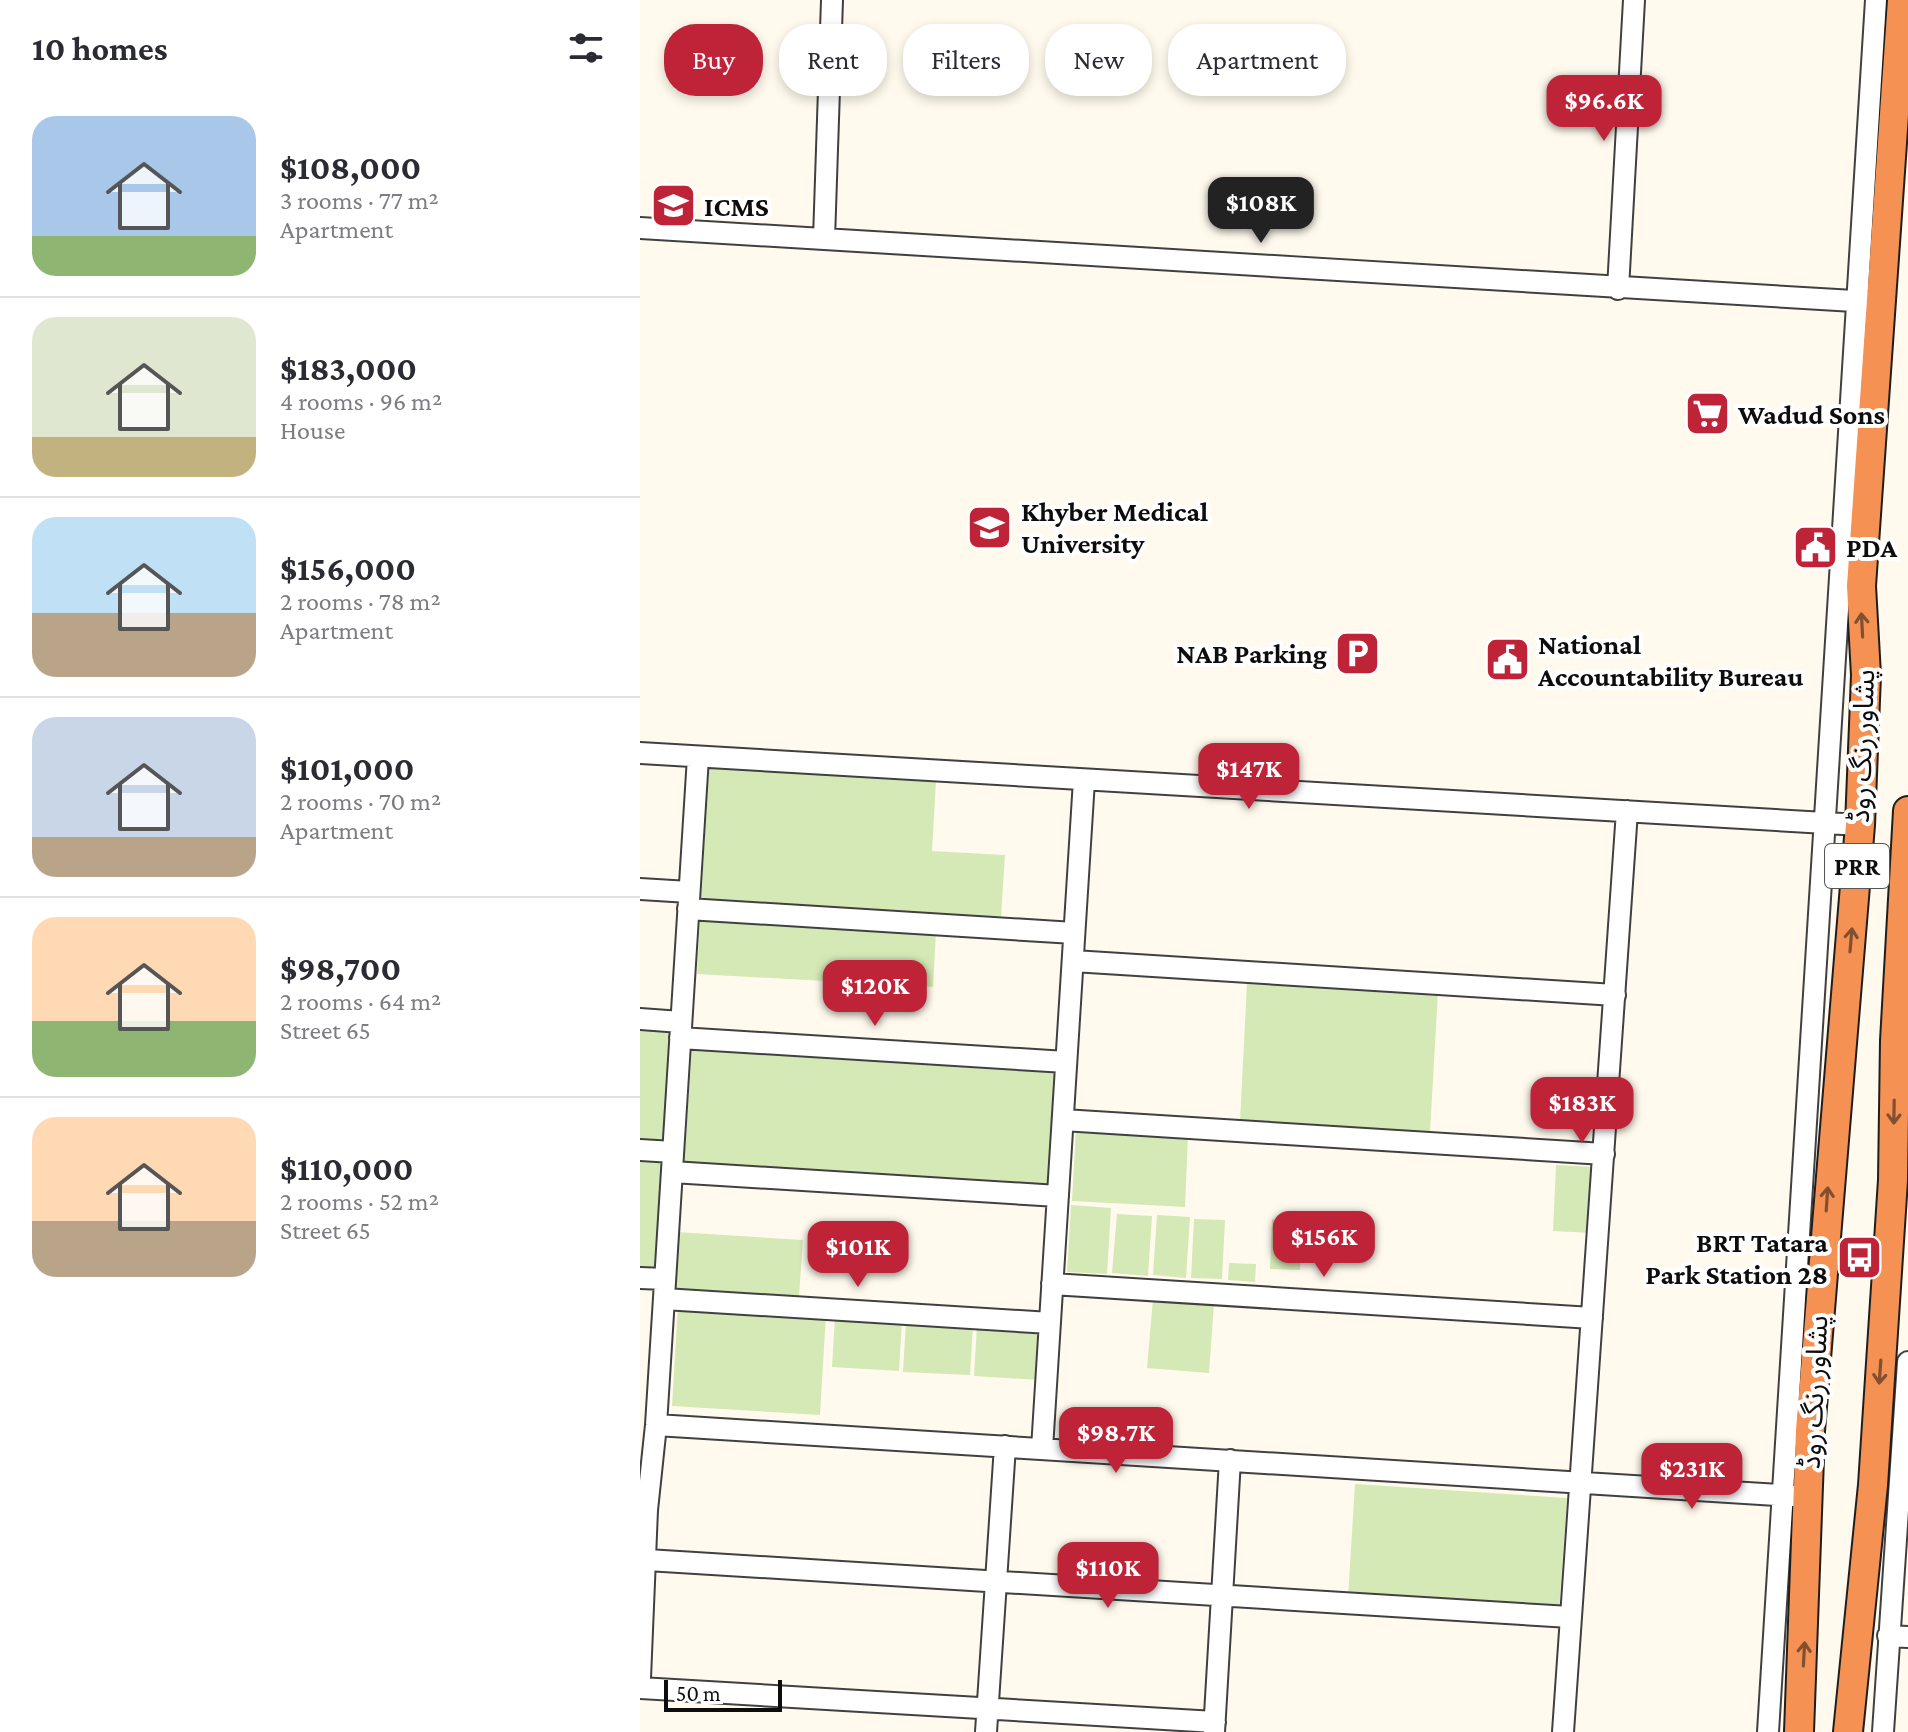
<!DOCTYPE html>
<meta charset="utf-8">
<style>
:root{--surface:#fff;--page:#f7f7f7;--text:#2b2b33;--muted:#7c7c81;--line:#e1e1e2;--accent:#be2337}
body{margin:0;font-family:"Crimson Pro","Noto Sans Arabic",serif;background:var(--page);color:var(--text);height:100vh;display:flex;flex-direction:column;font-size:30px;white-space:nowrap}
*{box-sizing:border-box;margin:0}
p{font-size:26px;color:var(--muted)}
.icon{flex:none;width:44px;height:44px;fill:none;stroke:currentColor;stroke-width:2;stroke-linecap:round;stroke-linejoin:round}
.map{position:relative;flex:1;overflow:hidden}
.drawer{display:flex;flex-direction:column;background:var(--surface);width:640px}
.drawer>*{flex:none}
.top-card{position:absolute;left:24px;top:24px;width:760px;height:72px;display:flex;gap:16px}
.scale{position:absolute;left:24px;bottom:20px;width:118px;box-sizing:border-box;padding-left:8px;border:4px solid #0d0d0d;border-top:0;font-size:22px;line-height:28px;white-space:nowrap;color:#0d0d0d;-webkit-text-stroke:6px #fff;paint-order:stroke}
.price{position:absolute;translate:-50% -68px;padding:0 18px;border-radius:16px;background:var(--accent);color:#fff;font-size:26px;line-height:52px;filter:drop-shadow(0 2px 4px #0008)}
.price::after{content:'';position:absolute;left:50%;top:48px;width:24px;height:18px;margin-left:-12px;background:inherit;clip-path:polygon(0 0,100% 0,50% 100%)}
.price.current{background:#222;color:#fff}
ul{padding:0;list-style:none}
li{display:flex;align-items:center;gap:24px;height:200px;padding:0 32px}
li+li{border-top:2px solid var(--line)}
li span{display:grid;place-items:center;flex:none;width:224px;height:160px;border-radius:24px;color:#555}
li>.icon{margin-inline-start:auto}
span .icon{width:96px;height:96px;fill:#fffc;stroke-width:1}
li b{font-size:34px}
h2{display:flex;justify-content:space-between;align-items:center;height:96px;padding:0 32px;font-size:34px}
.chip{padding:0 28px;border-radius:32px;background:var(--surface);box-shadow:0 4px 12px #0003;font-size:28px;line-height:72px}
.chip.current{background:var(--accent);color:#fff}
main{display:flex;flex:1;min-height:0}
.map>svg:first-child{display:block}
</style>
<main>
<section class="drawer">
<h2>10 homes<svg class="icon" aria-label="filters" viewBox="0 0 24 24"><path d="M4 7h16M4 17h16"/><circle cx="9" cy="7" r="2"/><circle cx="15" cy="17" r="2"/></svg></h2>
<ul>
<li><span style="background:linear-gradient(#a9c7e8 75%,#8fb573 0)"><svg class="icon" aria-label="home" viewBox="0 0 24 24"><path d="M3 11l9-7 9 7M6 9v11h12V9"/></svg></span><div><b>$108,000</b><p>3 rooms · 77 m²</p><p>Apartment</p></div></li>
<li><span style="background:linear-gradient(#dfe7d0 75%,#c2b280 0)"><svg class="icon" aria-label="home" viewBox="0 0 24 24"><path d="M3 11l9-7 9 7M6 9v11h12V9"/></svg></span><div><b>$183,000</b><p>4 rooms · 96 m²</p><p>House</p></div></li>
<li><span style="background:linear-gradient(#bfe0f5 60%,#b9a48a 0)"><svg class="icon" aria-label="home" viewBox="0 0 24 24"><path d="M3 11l9-7 9 7M6 9v11h12V9"/></svg></span><div><b>$156,000</b><p>2 rooms · 78 m²</p><p>Apartment</p></div></li>
<li><span style="background:linear-gradient(#c9d6e8 75%,#b9a48a 0)"><svg class="icon" aria-label="home" viewBox="0 0 24 24"><path d="M3 11l9-7 9 7M6 9v11h12V9"/></svg></span><div><b>$101,000</b><p>2 rooms · 70 m²</p><p>Apartment</p></div></li>
<li><span style="background:linear-gradient(#ffd9b3 65%,#8fb573 0)"><svg class="icon" aria-label="home" viewBox="0 0 24 24"><path d="M3 11l9-7 9 7M6 9v11h12V9"/></svg></span><div><b>$98,700</b><p>2 rooms · 64 m²</p><p>Street 65</p></div></li>
<li><span style="background:linear-gradient(#ffd9b3 65%,#b9a48a 0)"><svg class="icon" aria-label="home" viewBox="0 0 24 24"><path d="M3 11l9-7 9 7M6 9v11h12V9"/></svg></span><div><b>$110,000</b><p>2 rooms · 52 m²</p><p>Street 65</p></div></li>
</ul>
</section>
<div class="map">
<svg width="1268" height="1732" viewBox="0 0 1268 1732">
<rect width="100%" height="100%" fill="#fffaed"/>
<path fill="#d5e9b6" d="M69 768 296 781 292 851 365 855 361 918 61 901Z
M60 918 296 931 293 987 57 974Z
M607 982 798 992 790 1132 600 1122Z
M0 1030 34 1032 27 1147 0 1145Z
M52 1048 417 1071 410 1188 44 1166Z
M436 1129 548 1134 545 1207 432 1201Z
M0 1160 28 1162 21 1275 0 1273Z
M916 1165 957 1167 953 1233 913 1231Z
M431 1205 471 1208 467 1274 427 1272Z
M477 1214 512 1216 508 1276 472 1273Z
M517 1215 550 1217 546 1278 513 1275Z
M554 1219 585 1220 582 1279 551 1278Z
M632 1219 663 1220 660 1270 630 1269Z
M36 1232 163 1240 159 1296 32 1288Z
M589 1263 616 1264 615 1282 588 1280Z
M513 1299 574 1304 569 1373 507 1368Z
M38 1305 186 1314 180 1415 32 1406Z
M195 1316 262 1320 259 1371 192 1367Z
M266 1321 333 1325 330 1375 263 1372Z
M337 1325 403 1329 400 1380 334 1376Z
M715 1484 927 1498 919 1611 708 1597Z"/>
<g fill="none" stroke-linecap="round" stroke-linejoin="round">
<defs>
<path id="minor" d="M0 228 1231 302
M184 239 192 0
M978 289 994 0
M0 753 1220 825
M0 889 49 892
M48 909 434 933
M433 961 975 995
M0 1019 41 1022
M40 1038 426 1062
M423 1120 964 1154
M0 1150 33 1152
M32 1172 418 1196
M0 1278 25 1279
M412 1284 952 1318
M24 1299 410 1323
M16 1425 1154 1496
M402 1449 444 780
M7 1560 930 1617
M1248 1636 1268 1637
M0 1678 7 1510 16 1425 58 757
M0 1688 575 1722
M346 1732 365 1446
M574 1732 590 1460
M923 1732 987 811
M1128 1732 1236 0
M1243 1732 1268 1362"/>
<path id="highway" d="M1159 1732 1170 1431 1220 825 1226 675 1221 586 1262 0
M1208 1732 1233 1485 1253 1180 1255 1041 1268 811"/>
</defs>
<use href="#minor" stroke="#404040" stroke-width="24"/>
<use href="#highway" stroke="#1e1e1e" stroke-width="32"/>
<use href="#minor" stroke="#fff" stroke-width="20"/>
<use href="#highway" stroke="#f69154" stroke-width="28"/>
</g>
<defs><path id="oneway-shaft" d="M-6 0H5M1.5-3L5.5 0L1.5 3" fill="none" stroke-width="1.6" stroke-linecap="round" stroke-linejoin="round" transform="scale(2)"/></defs>
<g stroke="#824f30">
<use href="#oneway-shaft" transform="translate(1222 625) rotate(-93)"/>
<use href="#oneway-shaft" transform="translate(1211 940) rotate(-85)"/>
<use href="#oneway-shaft" transform="translate(1254 1112) rotate(91)"/>
<use href="#oneway-shaft" transform="translate(1187 1199) rotate(-86)"/>
<use href="#oneway-shaft" transform="translate(1240 1372) rotate(94)"/>
<use href="#oneway-shaft" transform="translate(1164 1654) rotate(-87)"/>
</g>
<defs>
<symbol id="university-square" viewBox="-11 -11 22 22"><rect x="-9" y="-9" width="18" height="18" rx="4" fill="#be2337" stroke="#fff"/><path d="M0-5L7-2L0 1L-7-2ZM-4 1L0 2.5L4 1V4Q0 6-4 4Z" fill="#fff"/></symbol>
<symbol id="supermarket-square" viewBox="-11 -11 22 22"><rect x="-9" y="-9" width="18" height="18" rx="4" fill="#be2337" stroke="#fff"/><path d="M-6-5.5h2.5l.6 2H6L4.5 2H-2.5L-4.4-4H-6ZM-1.5 3.2a1.3 1.3 0 1 0 .1 0ZM3 3.2a1.3 1.3 0 1 0 .1 0Z" fill="#fff"/></symbol>
<symbol id="civic-square" viewBox="-11 -11 22 22"><rect x="-9" y="-9" width="18" height="18" rx="4" fill="#be2337" stroke="#fff"/><path d="M-.6-6.5H3V-4.5H.6V-3L4-1V1h2V6H-6V1h2V-1L-.6-3ZM-1.2 2.5V6h2.4V2.5Z" fill="#fff"/></symbol>
<symbol id="parking-square" viewBox="-11 -11 22 22"><rect x="-9" y="-9" width="18" height="18" rx="4" fill="#be2337" stroke="#fff"/><path d="M-3.5-5.5H1a3.5 3.5 0 0 1 0 7H-1V5.5H-3.5ZM-1-3.4V-.6H.8a1.4 1.4 0 0 0 0-2.8Z" fill="#fff"/></symbol>
<symbol id="bus-square" viewBox="-11 -11 22 22"><rect x="-9" y="-9" width="18" height="18" rx="4" fill="#be2337" stroke="#fff"/><path d="M-5-6H5V4H4V6H2V4H-2V6H-4V4H-5ZM-3.5-4V0h7V-4ZM-3.5 1.2v1.5H-2V1.2ZM2 1.2v1.5H3.5V1.2Z" fill="#fff"/></symbol>
</defs>
<g fill-rule="evenodd">
<use href="#university-square" x="8" y="180" width="51" height="51"/>
<use href="#supermarket-square" x="1042" y="388" width="51" height="51"/>
<use href="#university-square" x="324" y="502" width="51" height="51"/>
<use href="#civic-square" x="1150" y="522" width="51" height="51"/>
<use href="#parking-square" x="692" y="628" width="51" height="51"/>
<use href="#civic-square" x="842" y="634" width="51" height="51"/>
<use href="#bus-square" x="1194" y="1232" width="51" height="51"/>
</g>
<g text-anchor="middle" dominant-baseline="central" stroke-width="8" stroke-linejoin="round" paint-order="stroke">
<rect fill="#fff" stroke="#565656" stroke-width="2" x="1185" y="844" width="64" height="44" rx="6"/>
<g font-size="26" font-weight="bold" fill="#0d0d0d">
<text x="1217" y="866">PRR</text>
</g>
<g font-size="28" font-weight="bold" fill="#0d0d0d" stroke="#fff" text-anchor="start">
<text x="64" y="206">ICMS</text>
<text x="1098" y="414">Wadud Sons</text>
<text x="381" y="511">Khyber Medical<tspan x="381" dy="32">University</tspan></text>
<text x="1206" y="547">PDA</text>
<text x="898" y="644">National<tspan x="898" dy="32">Accountability Bureau</tspan></text>
<text x="687" y="653" text-anchor="end">NAB Parking</text>
<text x="1188" y="1242" text-anchor="end">BRT Tatara<tspan x="1188" dy="32">Park Station 28</tspan></text>
</g>
<g font-size="28" fill="#0d0d0d" stroke="#fff">
<text transform="translate(1222 746) rotate(-88)">پشاور رنگ روڈ</text>
<text transform="translate(1174 1392) rotate(-87)">پشاور رنگ روڈ</text>
</g>
</g>
</svg>
<div class="scale">50 m</div>
<b class="price" style="left:964px;top:143px">$96.6K</b>
<b class="price current" style="left:621px;top:245px">$108K</b>
<b class="price" style="left:609px;top:811px">$147K</b>
<b class="price" style="left:235px;top:1028px">$120K</b>
<b class="price" style="left:942px;top:1145px">$183K</b>
<b class="price" style="left:684px;top:1279px">$156K</b>
<b class="price" style="left:218px;top:1289px">$101K</b>
<b class="price" style="left:476px;top:1475px">$98.7K</b>
<b class="price" style="left:1052px;top:1511px">$231K</b>
<b class="price" style="left:468px;top:1610px">$110K</b>
<div class="top-card">
<a class="chip current">Buy</a>
<a class="chip">Rent</a>
<a class="chip">Filters</a>
<a class="chip">New</a>
<a class="chip">Apartment</a>
</div>
</div>
</main>
